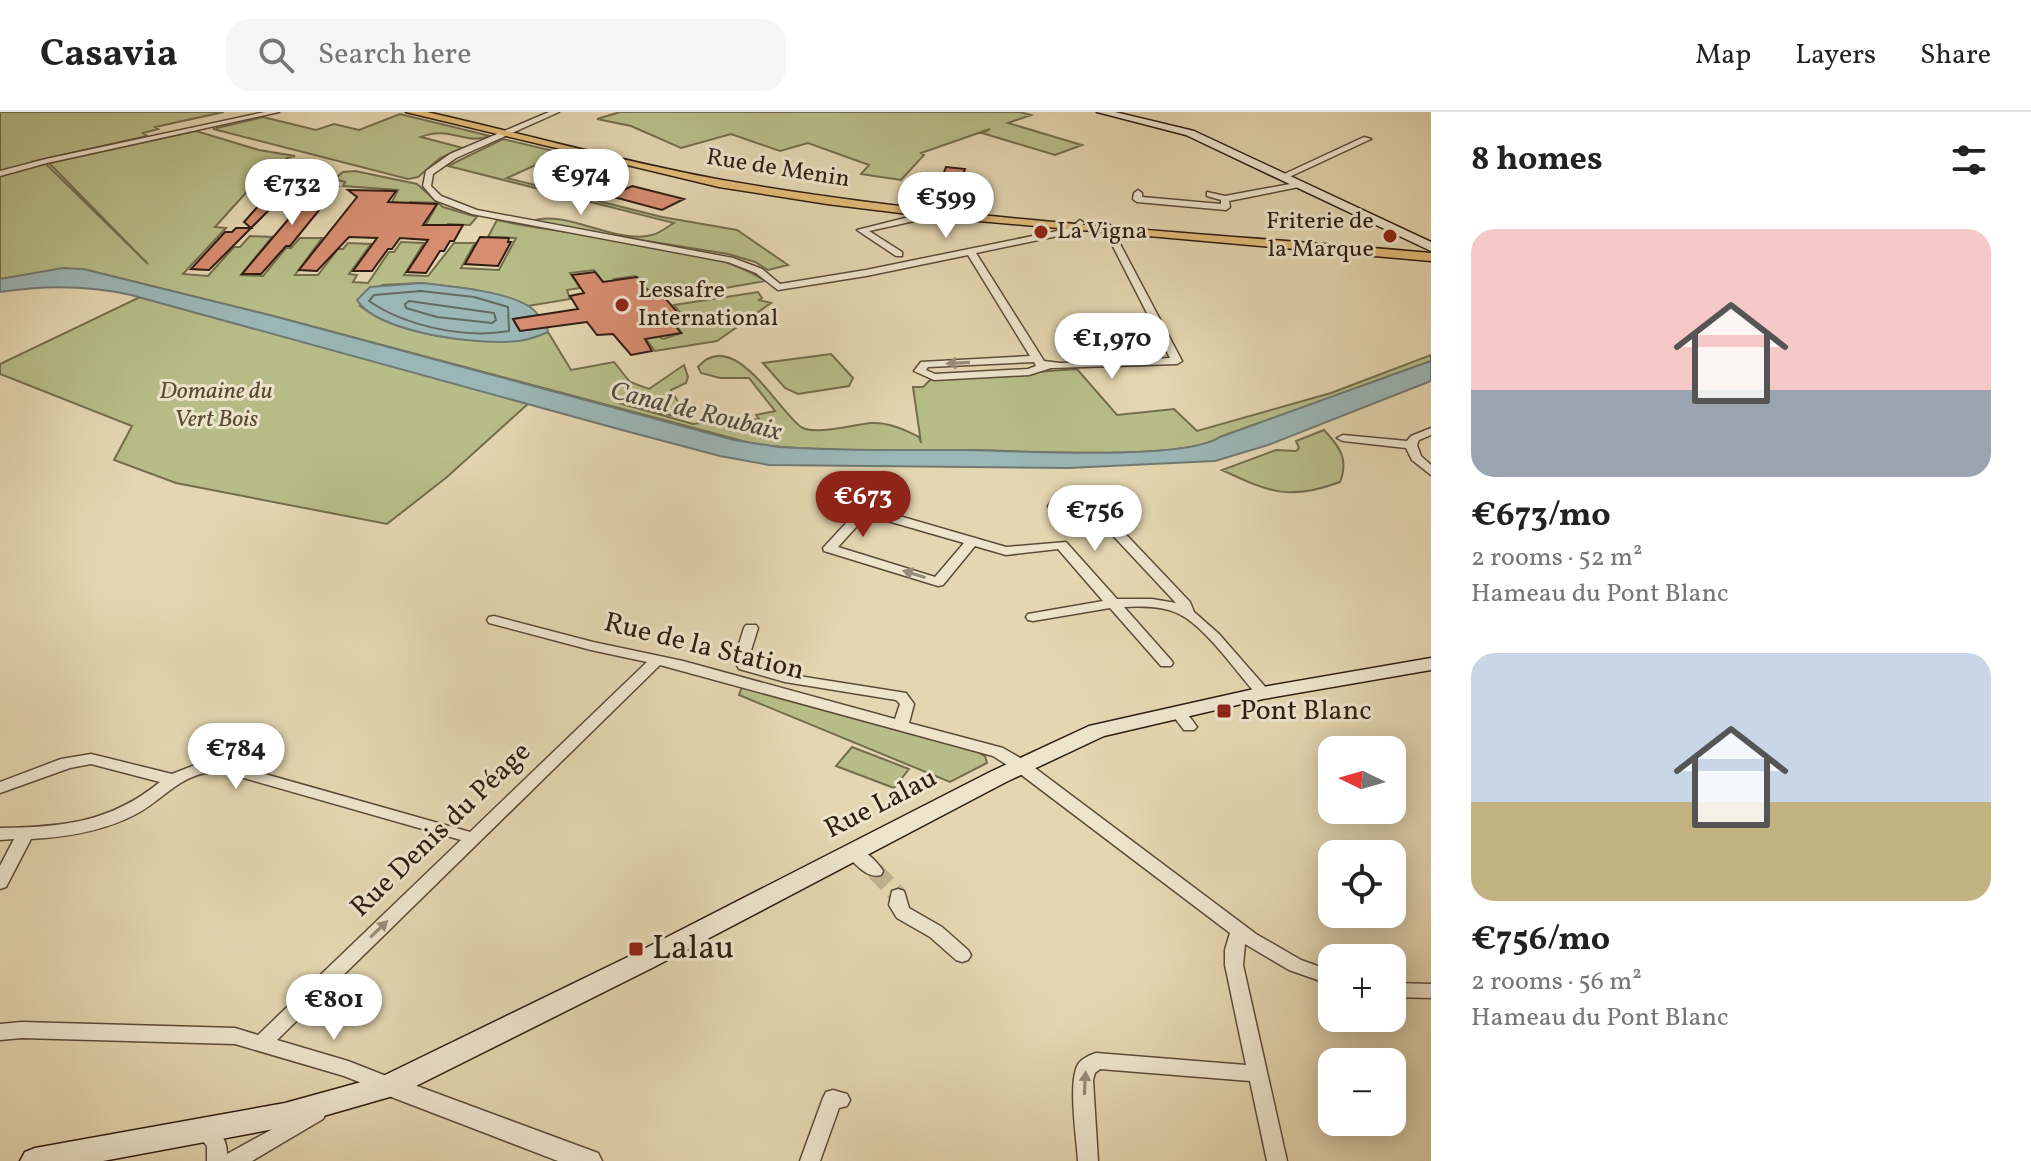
<!DOCTYPE html>
<meta charset="utf-8">
<style>
:root{--surface:#fff;--page:#f6f6f6;--text:#222;--muted:#767676;--line:#e0e0e0;--accent:#8f2418}
body{margin:0;font-family:Vollkorn,serif;background:var(--page);color:var(--text);height:100vh;display:flex;flex-direction:column;font-size:30px;white-space:nowrap}
*{box-sizing:border-box;margin:0}
p{font-size:26px;color:var(--muted)}
.icon{flex:none;width:44px;height:44px;fill:none;stroke:currentColor;stroke-width:2;stroke-linecap:round;stroke-linejoin:round}
.map{position:relative;flex:1;overflow:hidden}
.drawer{display:flex;flex-direction:column;background:var(--surface);width:600px}
.drawer>*{flex:none}
.needle{width:52px;rotate:275deg}
.tools{position:absolute;left:1318px;top:624px;display:grid;gap:16px}
.tools a{display:grid;place-items:center;width:88px;height:88px;border-radius:16px;background:var(--surface);box-shadow:0 4px 20px #0003;font-size:40px}
.price{position:absolute;translate:-50% -68px;padding:0 18px;border-radius:28px;background:#fff;color:#222;font-size:26px;line-height:52px;filter:drop-shadow(0 2px 4px #0008)}
.price::after{content:'';position:absolute;left:50%;top:48px;width:24px;height:18px;margin-left:-12px;background:inherit;clip-path:polygon(0 0,100% 0,50% 100%)}
.price.active{background:var(--accent);color:#fff}
ul{padding:0;list-style:none}
li{display:grid;align-content:center;gap:16px;height:424px;padding:0 40px}
li span{display:grid;place-items:center;height:248px;border-radius:24px;color:#555}
li>.icon{margin-inline-start:auto}
span .icon{width:144px;height:144px;fill:#fffc;stroke-width:1}
li b{font-size:34px}
h2{display:flex;justify-content:space-between;align-items:center;height:96px;padding:0 40px;font-size:34px}
header{display:flex;align-items:center;gap:48px;box-sizing:border-box;height:112px;padding:0 40px;background:var(--surface);border-bottom:2px solid var(--line)}
header strong{font-size:38px}
nav{display:flex;gap:44px;margin-inline-start:auto;font-size:28px}
.search{width:560px;height:72px;background:var(--page);display:flex;align-items:center;gap:20px;box-sizing:border-box;padding:0 28px;border-radius:24px;color:var(--muted);font-size:30px}
main{display:flex;flex:1;min-height:0}
.map>svg:first-child{display:block}
</style>
<header>
<strong>Casavia</strong>
<div class="search"><svg class="icon" aria-label="search" viewBox="0 0 24 24"><circle cx="10" cy="10" r="6"/><path d="M15 15l6 6"/></svg>Search here</div>
<nav><a>Map</a><a>Layers</a><a>Share</a></nav>
</header>
<main>
<div class="map">
<svg width="1431" height="1049" viewBox="0 0 1431 1049">
<rect width="100%" height="100%" fill="#e4d6b0"/>
<filter id="stains"><feTurbulence type="fractalNoise" baseFrequency=".0025" numOctaves="4"/><feColorMatrix values="0 0 0 0 .2 0 0 0 0 .09 0 0 0 0 .02 0 0 0 .5 -.17"/></filter>
<radialGradient id="worn" r=".72"><stop offset=".6" stop-color="#630" stop-opacity="0"/><stop offset="1" stop-color="#630" stop-opacity=".3"/></radialGradient>
<path fill="#b7bd88" stroke="#746d4d" stroke-width="2" d="M0 0H224L155 15 158 17 143 21 147 24 31 50 45 51 148 152 49 51 196 19 259 38 295 44 287 46 262 74H252L215 115 226 116 183 162 208 164 234 135H240L250 124 272 125 241 163 263 164 286 136H291L300 126H322L295 163H318L338 137H343L348 131 371 132 349 162 357 163 353 170 368 171 389 140H394L401 130 424 131 404 163 428 164 454 131H475L461 156 499 158 516 126 488 125 497 108C573 126 702 127 765 169L668 186 660 176 648 178 635 164 614 167 627 185 616 186 594 158 570 161 580 176 567 178 570 187 528 194 476 178 421 171 382 173 360 194C403 227 499 238 548 220L571 258 614 250 630 270 649 277 684 253 688 265 686 271 671 278 684 300 678 305 619 291 693 312 714 309 718 313 759 307 756 303 775 299 749 266H720L701 261 698 255C735 212 782 306 803 316 818 323 854 312 872 311 887 310 906 318 919 325L921 331 913 275H923L930 268 1077 257 1117 303 1174 297 1197 319 1331 281 1431 243V249L1220 325C1185 349 1022 339 973 338 900 338 826 341 754 332L277 205 83 157 0 167Z
M620 0H1020L1031 3 1008 11 1082 33 1055 43 982 21 990 17 921 41 924 43 901 68 861 62 869 53 808 31 780 39 731 22 681 36 631 14 597 7Z
M400 2 490 24C465 34 450 13 421 25L463 36 440 46 418 65 408 67 213 17 263 5 316 18 334 12 359 18Z
M503 27 562 41 507 66 662 105 737 118 788 153 768 158 755 150 728 142 529 110C563 95 615 133 652 123 660 121 667 115 674 111L448 54Z
M355 59 417 72 443 95 477 105 470 113 448 112 442 122 421 121 438 91 410 90 407 94H390L398 78 343 74 345 70 334 67 343 60Z
M758 180 762 186 759 188 771 191 717 229 655 239 631 207 663 227 682 221 670 206 682 203 674 193Z
M140 185 529 291 447 365 387 412 176 371 114 348 132 314 0 262V252Z
M831 242 853 266 849 274 798 282 785 276 763 251Z
M1324 318C1340 335 1349 347 1340 370 1289 389 1269 380 1222 358L1276 338 1296 339 1299 336 1296 329Z
M742 575 974 638 985 644 987 651 950 670 739 583Z
M852 635 909 657 894 676 836 654Z"/>
<path fill="#9ab6b6" stroke="#707974" stroke-width="2" d="M63 156 83 157 277 205 734 328 779 335C841 339 904 338 967 338 1017 339 1185 349 1220 325L1431 249V269L1268 333 1215 349 1068 356 769 353 720 344 622 318 131 183C87 173 45 173 0 180V167Z
M422 171C448 174 525 180 538 203L513 207 520 219 547 215 548 220C539 224 529 228 518 229 481 234 377 221 357 188L370 175Z"/>
<g fill="none" stroke-linecap="round" stroke-linejoin="round">
<path stroke="#656a64" stroke-width="2" d="M421 179 474 185 508 195 509 219C465 227 405 214 369 189L374 183Z
M409 189 494 201 496 208 492 211 437 205 406 196 405 192Z"/>
</g>
<path fill="#d78d70" stroke="#301d12" stroke-width="2" d="M946 55 965 57 953 91 933 89Z
M282 67 299 68 209 158 191 157 225 120H232L236 116H251L244 110Z
M296 73 338 75 290 134H286L261 162H242L308 84Z
M632 74 684 87 662 98 610 84Z
M348 78 396 79 388 90 437 92 423 113H463L454 129H450L444 139H440L426 161 407 160 428 128 400 126 392 137H388L372 159H353L377 126 349 125 317 159 299 158 357 85Z
M480 125 509 126 508 130H511L498 154 465 152Z
M595 160 603 170 637 165 648 179 658 178 679 202 669 206 681 221 645 227 652 239 631 243 613 222 597 223 587 210 520 219 513 207 578 197 570 184 584 181 572 163Z"/>
<g fill="none" stroke-linecap="round" stroke-linejoin="round">
<path stroke="#c0b190" stroke-width="18" stroke-dasharray="18 9" stroke-linecap="butt" d="M875 759 898 783"/>
<defs>
<path id="minor" d="M265 0H279L47 51 0 64V59L46 47Z
M549 0H559L456 46 433 62 431 74 441 84 477 98 733 146 762 157 780 172 866 158 1062 118 1073 114 1080 108 1084 111 1079 118 1067 122 976 141 1044 249 1060 251 1170 246 1102 113 1106 110 1110 113 1182 249 1177 252 1051 256 1029 263 934 268 914 259 921 250 1030 244 968 143 866 164 778 178 756 161 728 150 472 102 435 88 423 74 426 59 450 42ZM1034 250 1036 254 1028 257 935 262 926 258 928 255Z
M1364 25 1371 27 1287 66 1280 64Z
M1301 70 1305 72 1304 74 1229 89 1230 95 1226 98 1137 90 1133 87 1134 81 1138 78 1142 81V85L1221 92V88L1207 84V80L1225 84Z
M925 95 932 97 919 108 869 119 902 140V144H896L857 118 913 104Z
M1431 316V323L1419 328 1417 333 1421 344 1431 353V363L1412 348 1406 336 1343 329 1337 326 1343 323 1407 329 1411 324Z
M1054 390 1097 392 1190 490 1194 500 1219 522 1268 578 1270 581 1268 584H1258C1237 561 1206 515 1179 502 1163 494 1142 494 1124 495L1171 548 1173 551 1171 554H1161L1110 496 1033 509 1028 508 1026 505 1028 502 1103 489 1058 437 1006 443 975 434 943 473 938 474 824 439 823 436 861 395 865 394 1006 435 1066 430 1117 487H1152L1176 491 1090 399 1050 397 1048 394 1050 391ZM867 403 964 431 935 465 838 435Z
M494 504 593 530 683 549 895 607 900 592 896 588 785 570 739 557 734 548 744 516 746 513H756L758 516 748 548 750 551 786 562 906 581 914 592 909 611 1003 636 1027 650 1256 822 1301 848 1332 859V873L1289 858 1245 832 1243 853 1287 1049H1267L1250 969 1100 957 1095 961 1093 968 1098 1049H1078C1077 1028 1067 967 1079 951 1083 946 1090 943 1096 941L1246 953 1225 853V838L1230 821 1015 658 993 644 660 553 277 928 348 949 394 967 397 973 394 979 387 981 344 964 235 932 22 926 0 928V912L22 910 235 916 258 923 461 728 226 661C218 661 208 660 201 662 177 668 160 689 138 701 105 719 68 725 31 727L6 775 0 777V754L14 727 0 728V716C62 715 110 711 160 670L91 652 70 656 0 681V670L61 647 91 642 172 662 200 651H226L470 720 647 550 591 538 489 511 487 508 489 505Z
M1178 596C1186 598 1192 608 1197 615L1194 618H1184L1171 601Z
M853 734C864 737 877 749 883 759L881 763C867 767 857 753 847 744L845 740 847 736Z
M898 777 904 779 909 796 942 815 968 838 971 843 968 848 962 850 956 848 930 825 897 806 889 793 892 779Z
M1392 871 1431 872V886L1392 885Z
M833 978 847 982 850 988 847 994 839 996 820 1049H800L823 986 826 980Z
M316 993 323 995 326 1001 323 1007 252 1049H207V1034L193 1018 196 1012C215 1005 227 1026 227 1042Z"/>
<path id="tertiary" d="M390 964 598 1041 602 1049H558L381 981 377 974 381 967Z"/>
<path id="secondary" d="M1097 0H1115L1194 19 1431 130V139L1186 23Z
M1431 546V558L1263 587 1104 624 1006 670 654 855 400 982 285 1015 103 1049H20L25 1040 35 1036 285 991 383 964 636 841 990 660 1089 614 1263 575Z"/>
<path id="primary" d="M406 0H427C525 22 623 50 722 68 955 109 1195 120 1431 141V149L933 105 827 92 719 75Z"/>
</defs>
<use href="#minor" stroke="#5d4b3a" stroke-width="3"/>
<use href="#tertiary" stroke="#5d4b3a" stroke-width="3"/>
<use href="#secondary" stroke="#301d12" stroke-width="3"/>
<use href="#primary" stroke="#301d12" stroke-width="3"/>
<use href="#minor" fill="#ede4cc" fill-rule="evenodd"/>
<use href="#tertiary" fill="#ede4cc" fill-rule="evenodd"/>
<use href="#secondary" fill="#ede4cc" fill-rule="evenodd"/>
<use href="#primary" fill="#e2bb78" fill-rule="evenodd"/>
</g>
<defs><path id="oneway-solid" d="M-6-.8H1V-3.2L6.5 0L1 3.2V.8H-6Z" transform="scale(2)"/></defs>
<g fill="#988a78">
<use href="#oneway-solid" transform="translate(958 251) rotate(177)"/>
<use href="#oneway-solid" transform="translate(914 462) rotate(-163)"/>
<use href="#oneway-solid" transform="translate(379 817) rotate(-44)"/>
<use href="#oneway-solid" transform="translate(1085 971) rotate(-87)"/>
</g>
<g fill="#8f2418" stroke="#ede4cc" stroke-width="3">
<circle cx="1041" cy="120" r="8"/>
<circle cx="1390" cy="124" r="8"/>
<circle cx="622" cy="193" r="8"/>
<rect x="1216" y="591" width="16" height="16" rx="4"/>
<rect x="628" y="829" width="16" height="16" rx="4"/>
</g>
<g text-anchor="middle" dominant-baseline="central" stroke-width="6" stroke-linejoin="round" paint-order="stroke">
<g font-size="24" fill="#301d12" stroke="#ede4cc">
<text transform="translate(778 57) rotate(9)">Rue de Menin</text>
</g>
<g font-size="24" fill="#301d12" stroke="#ede4cc" text-anchor="start">
<text x="1374" y="110" text-anchor="end">Friterie de<tspan x="1374" dy="28">la Marque</tspan></text>
<text x="1057" y="120">La Vigna</text>
<text x="638" y="179">Lessafre<tspan x="638" dy="28">International</tspan></text>
</g>
<g font-size="24" font-style="italic" fill="#584d35" stroke="#ede4cc">
<text x="216" y="280">Domaine du<tspan x="216" dy="28">Vert Bois</tspan></text>
</g>
<g font-size="26" font-style="italic" fill="#504b43" stroke="#ede4cc">
<text transform="translate(696 300) rotate(14)">Canal de Roubaix</text>
</g>
<g font-size="28" fill="#301d12" stroke="#ede4cc">
<text transform="translate(704 535) rotate(14)">Rue de la Station</text>
<text transform="translate(881 692) rotate(-27)">Rue Lalau</text>
<text transform="translate(441 718) rotate(-44)">Rue Denis du Péage</text>
</g>
<g font-size="28" fill="#301d12" stroke="#ede4cc" text-anchor="start">
<text x="1240" y="599">Pont Blanc</text>
</g>
<g font-size="34" fill="#301d12" stroke="#ede4cc" text-anchor="start">
<text x="652" y="837">Lalau</text>
</g>
</g>
<rect width="100%" height="100%" filter="url(#stains)"/>
<rect width="100%" height="100%" fill="url(#worn)"/>
</svg>
<div class="tools">
<a><svg class="needle" viewBox="-14 -14 28 28"><path d="M0-13l5 13h-10z" fill="#e53935"/><path d="M0 13l5-13h-10z" fill="#767676"/></svg></a>
<a><svg class="icon" aria-label="locate" viewBox="0 0 24 24"><circle cx="12" cy="12" r="6"/><path d="M12 2v4M12 18v4M2 12h4M18 12h4"/></svg></a>
<a>+</a>
<a>−</a>
</div>
<b class="price" style="left:581px;top:105px">€974</b>
<b class="price" style="left:292px;top:115px">€732</b>
<b class="price" style="left:946px;top:128px">€599</b>
<b class="price" style="left:1112px;top:269px">€1,970</b>
<b class="price active" style="left:863px;top:427px">€673</b>
<b class="price" style="left:1095px;top:441px">€756</b>
<b class="price" style="left:236px;top:679px">€784</b>
<b class="price" style="left:334px;top:930px">€801</b>
</div>
<section class="drawer">
<h2>8 homes<svg class="icon" aria-label="filters" viewBox="0 0 24 24"><path d="M4 7h16M4 17h16"/><circle cx="9" cy="7" r="2"/><circle cx="15" cy="17" r="2"/></svg></h2>
<ul>
<li><span style="background:linear-gradient(#f6c9c9 65%,#9aa5b1 0)"><svg class="icon" aria-label="home" viewBox="0 0 24 24"><path d="M3 11l9-7 9 7M6 9v11h12V9"/></svg></span><div><b>€673/mo</b><p>2 rooms · 52 m²</p><p>Hameau du Pont Blanc</p></div></li>
<li><span style="background:linear-gradient(#c9d6e8 60%,#c2b280 0)"><svg class="icon" aria-label="home" viewBox="0 0 24 24"><path d="M3 11l9-7 9 7M6 9v11h12V9"/></svg></span><div><b>€756/mo</b><p>2 rooms · 56 m²</p><p>Hameau du Pont Blanc</p></div></li>
</ul>
</section>
</main>
